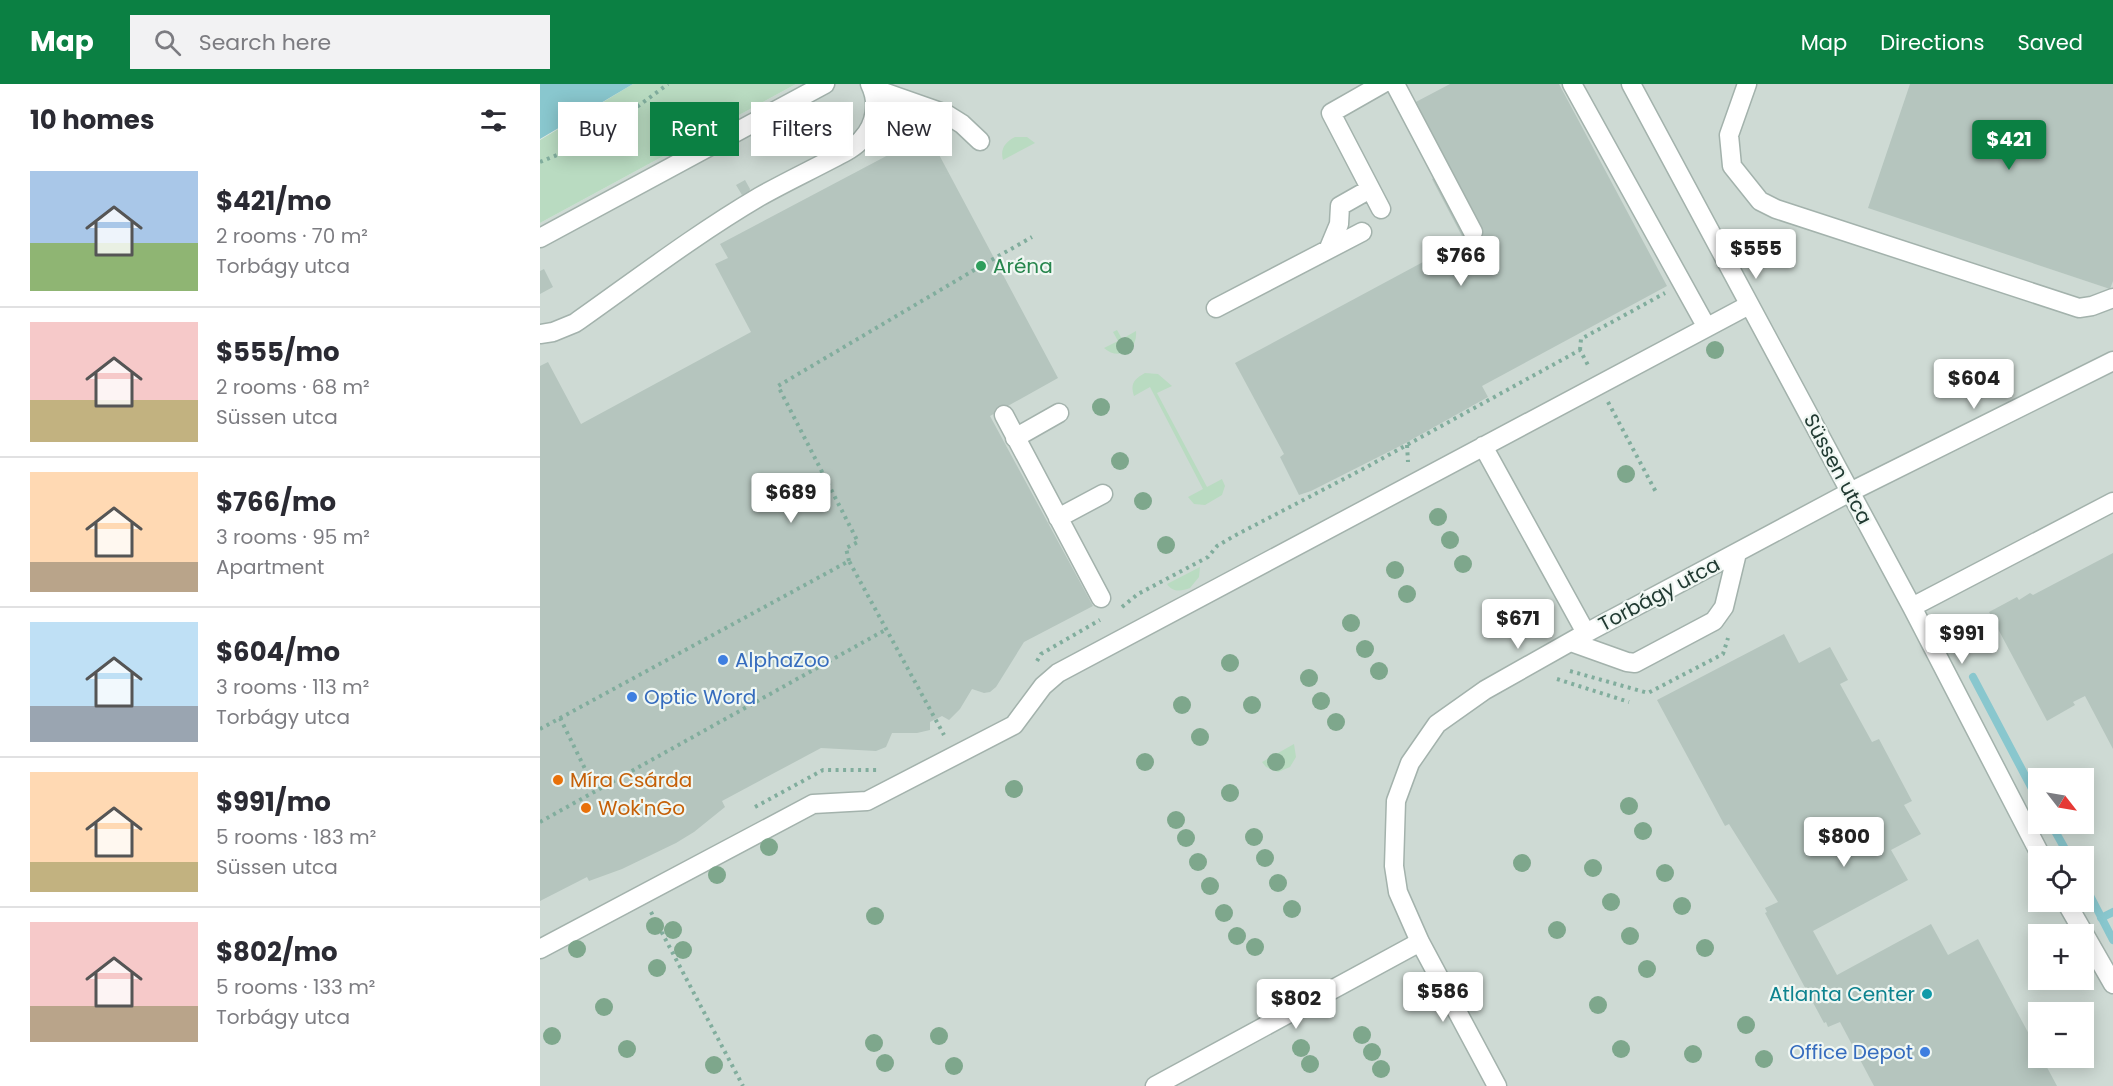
<!DOCTYPE html>
<meta charset="utf-8">
<style>
:root{--surface:#fff;--page:#f2f2f3;--text:#2b2b33;--muted:#7c7c81;--line:#e1e1e2;--accent:#0b8043}
body{margin:0;font-family:Poppins,sans-serif;background:var(--page);color:var(--text);height:100vh;display:flex;flex-direction:column;font-size:22px;white-space:nowrap}
*{box-sizing:border-box;margin:0}
p{font-size:20px;color:var(--muted)}
.icon{flex:none;width:33px;height:33px;fill:none;stroke:currentColor;stroke-width:2;stroke-linecap:round;stroke-linejoin:round}
.map{position:relative;flex:1;overflow:hidden}
.details{display:flex;flex-direction:column;background:var(--surface);width:540px}
.details>*{flex:none}
.guide{position:absolute;left:18px;top:18px;width:570px;height:54px;display:flex;gap:12px}
.needle{width:39px;rotate:121deg}
.buttons{position:absolute;left:1488px;top:684px;display:grid;gap:12px}
.buttons a{display:grid;place-items:center;width:66px;height:66px;border-radius:0px;background:var(--surface);box-shadow:0 3px 15px #0003;font-size:30px}
.price{position:absolute;translate:-50% -51px;padding:0 14px;border-radius:6px;background:#fff;color:#222;font-size:20px;line-height:39px;filter:drop-shadow(0 2px 3px #0008)}
.price::after{content:'';position:absolute;left:50%;top:36px;width:18px;height:14px;margin-left:-9px;background:inherit;clip-path:polygon(0 0,100% 0,50% 100%)}
.price.selected{background:var(--accent);color:#fff}
ul{padding:0;list-style:none}
li{display:flex;align-items:center;gap:18px;height:150px;padding:0 30px}
li+li{border-top:2px solid var(--line)}
li span{display:grid;place-items:center;flex:none;width:168px;height:120px;border-radius:0px;color:#555}
li>.icon{margin-inline-start:auto}
span .icon{width:72px;height:72px;fill:#fffc;stroke-width:1}
li b{font-size:26px}
h2{display:flex;justify-content:space-between;align-items:center;height:72px;padding:0 30px;font-size:26px}
.pill{padding:0 21px;border-radius:0px;background:var(--surface);box-shadow:0 3px 15px #0003;font-size:21px;line-height:54px}
.pill.selected{background:var(--accent);color:#fff}
header{display:flex;align-items:center;gap:36px;box-sizing:border-box;height:84px;padding:0 30px;background:var(--accent);color:#fff}
header strong{font-size:28px}
nav{display:flex;gap:33px;margin-inline-start:auto;font-size:21px}
.search{width:420px;height:54px;background:var(--page);display:flex;align-items:center;gap:15px;box-sizing:border-box;padding:0 21px;border-radius:0px;color:var(--muted);font-size:22px}
main{display:flex;flex:1;min-height:0}
.map>svg:first-child{display:block}
</style>
<header>
<strong>Map</strong>
<div class="search"><svg class="icon" aria-label="search" viewBox="0 0 24 24"><circle cx="10" cy="10" r="6"/><path d="M15 15l6 6"/></svg>Search here</div>
<nav><a>Map</a><a>Directions</a><a>Saved</a></nav>
</header>
<main>
<section class="details">
<h2>10 homes<svg class="icon" aria-label="filters" viewBox="0 0 24 24"><path d="M4 7h16M4 17h16"/><circle cx="9" cy="7" r="2"/><circle cx="15" cy="17" r="2"/></svg></h2>
<ul>
<li><span style="background:linear-gradient(#a9c7e8 60%,#8fb573 0)"><svg class="icon" aria-label="home" viewBox="0 0 24 24"><path d="M3 11l9-7 9 7M6 9v11h12V9"/></svg></span><div><b>$421/mo</b><p>2 rooms · 70 m²</p><p>Torbágy utca</p></div></li>
<li><span style="background:linear-gradient(#f6c9c9 65%,#c2b280 0)"><svg class="icon" aria-label="home" viewBox="0 0 24 24"><path d="M3 11l9-7 9 7M6 9v11h12V9"/></svg></span><div><b>$555/mo</b><p>2 rooms · 68 m²</p><p>Süssen utca</p></div></li>
<li><span style="background:linear-gradient(#ffd9b3 75%,#b9a48a 0)"><svg class="icon" aria-label="home" viewBox="0 0 24 24"><path d="M3 11l9-7 9 7M6 9v11h12V9"/></svg></span><div><b>$766/mo</b><p>3 rooms · 95 m²</p><p>Apartment</p></div></li>
<li><span style="background:linear-gradient(#bfe0f5 70%,#9aa5b1 0)"><svg class="icon" aria-label="home" viewBox="0 0 24 24"><path d="M3 11l9-7 9 7M6 9v11h12V9"/></svg></span><div><b>$604/mo</b><p>3 rooms · 113 m²</p><p>Torbágy utca</p></div></li>
<li><span style="background:linear-gradient(#ffd9b3 75%,#c2b280 0)"><svg class="icon" aria-label="home" viewBox="0 0 24 24"><path d="M3 11l9-7 9 7M6 9v11h12V9"/></svg></span><div><b>$991/mo</b><p>5 rooms · 183 m²</p><p>Süssen utca</p></div></li>
<li><span style="background:linear-gradient(#f6c9c9 70%,#b9a48a 0)"><svg class="icon" aria-label="home" viewBox="0 0 24 24"><path d="M3 11l9-7 9 7M6 9v11h12V9"/></svg></span><div><b>$802/mo</b><p>5 rooms · 133 m²</p><p>Torbágy utca</p></div></li>
</ul>
</section>
<div class="map">
<svg width="1573" height="1002" viewBox="0 0 1573 1002">
<rect width="100%" height="100%" fill="#e0eae5"/>
<path fill="#cedad4" fill-rule="evenodd" d="M256 0H1573V1002H0V139ZM1498 694H1544V740H1498ZM1498 772H1544V818H1498ZM1498 850H1544V896H1498ZM1498 928H1544V974H1498Z"/>
<path fill="#b9dbc1" d="M93 0H256L0 139V56Z
M475 53H487L495 59 463 76C460 65 465 58 475 53Z
M577 246 582 255 596 247C598 267 578 277 564 264L578 257 573 248Z
M605 289 618 290 632 302 617 309 667 403 682 395 685 402 682 411 665 421 654 420 648 413 663 405 610 303 594 312C590 300 594 295 605 289Z
M660 483 659 493 650 504C642 507 633 509 627 500Z
M754 660 756 673 750 683 738 688 726 683 722 678Z"/>
<path fill="#89c7ce" d="M0 0H93L0 55Z"/>
<g fill="none" stroke-linecap="round" stroke-linejoin="round">
<path stroke="#89c7ce" stroke-width="8" d="M1433 593 1498 716
M1511 740 1529 772
M1544 800 1573 856
M1561 834 1573 828"/>
</g>
<path fill="#b5c5be" d="M910 0H1019L1127 202 942 302 948 313 862 361 771 407 759 411 740 373 744 370 695 279 924 156 892 95 908 86 872 20Z
M1370 0H1573V197L1570 205 1328 124Z
M388 50 518 294 450 332 553 522 484 558 456 603 450 608 444 609 432 605 420 625 409 636 402 632 390 638V646L377 649H352L346 663 336 667 281 664 182 717 185 723 154 748 136 759 82 785 49 797 47 793 0 817V282L8 278 41 340 211 248 175 180 188 174 180 160Z
M205 96 210 105 209 108 202 111 196 101Z
M4 185 13 203 0 210V187Z
M1573 469V665L1545 612 1533 618 1535 621 1507 637 1449 528 1477 513 1479 516 1490 509 1493 511Z
M1244 550 1259 579 1290 563 1308 596 1300 600 1332 658 1339 655 1372 717 1364 721 1381 750 1351 766 1368 796 1273 847 1297 891 1391 840 1408 871 1438 855 1498 967V974H1502L1517 1002H1334L1300 938 1288 943 1286 938 1284 939 1225 829 1227 828 1225 824 1238 818 1189 740 1185 742 1117 616Z"/>
<g fill="none" stroke-linecap="round" stroke-linejoin="round">
<defs>
<path id="minor" d="M855 0 933 148
M1032 0 1166 242
M1091 0 1372 523 1501 772
M1207 0 1189 51 1192 82 1220 117 1236 125 1539 224 1552 222 1573 214
M332 4 406 30 422 40 440 57
M841 125 791 29 842 0
M0 154 285 0
M789 164 799 140 800 122 830 105
M676 224 822 148
M0 250 13 248 35 239C96 196 156 150 219 113 242 100 265 89 288 77 299 71 314 65 322 55 336 40 339 18 330 0
M464 331 561 514
M475 354 519 329
M943 362 1046 549
M518 434 563 410
M1372 523 1573 418
M1031 558 1087 578 1095 579 1174 537 1184 523 1197 469
M1526 818 1573 900
M0 865 273 720 327 717 474 641 503 602 518 589 1209 221
M615 1002 880 858
M957 1002 880 858 858 808 854 782 856 717 870 679 897 640 945 606 1046 549 1310 408 1573 277"/>
</defs>
<use href="#minor" stroke="#a3b2ac" stroke-width="21"/>
<path stroke="#81ad9d" stroke-width="4" stroke-dasharray="3 4.5" stroke-linecap="butt" d="M0 78 39 62 78 37 128 0
M1040 266 1041 255 1125 209
M1068 318 1117 410
M867 361 868 378
M309 477 306 464 318 458 238 302 441 182 492 153
M582 523 598 510 668 473 677 462 694 452 823 385 1040 266 1049 283
M497 577 501 570 560 536
M1030 587 1108 609 1183 570 1188 554
M1017 595 1089 618
M20 634 56 707
M0 645 309 477 404 651
M215 723 283 686H339
M0 738 347 545
M111 828 203 1002"/>
<use href="#minor" stroke="#fff" stroke-width="18"/>
</g>
<g fill="#7ea78c">
<circle cx="585" cy="262" r="9"/>
<circle cx="1175" cy="266" r="9"/>
<circle cx="561" cy="323" r="9"/>
<circle cx="580" cy="377" r="9"/>
<circle cx="1086" cy="390" r="9"/>
<circle cx="603" cy="417" r="9"/>
<circle cx="898" cy="433" r="9"/>
<circle cx="910" cy="456" r="9"/>
<circle cx="626" cy="461" r="9"/>
<circle cx="923" cy="480" r="9"/>
<circle cx="855" cy="486" r="9"/>
<circle cx="867" cy="510" r="9"/>
<circle cx="811" cy="539" r="9"/>
<circle cx="825" cy="565" r="9"/>
<circle cx="690" cy="579" r="9"/>
<circle cx="839" cy="587" r="9"/>
<circle cx="769" cy="594" r="9"/>
<circle cx="781" cy="617" r="9"/>
<circle cx="642" cy="621" r="9"/>
<circle cx="712" cy="621" r="9"/>
<circle cx="796" cy="638" r="9"/>
<circle cx="660" cy="653" r="9"/>
<circle cx="605" cy="678" r="9"/>
<circle cx="736" cy="678" r="9"/>
<circle cx="474" cy="705" r="9"/>
<circle cx="690" cy="709" r="9"/>
<circle cx="1089" cy="722" r="9"/>
<circle cx="636" cy="736" r="9"/>
<circle cx="1103" cy="747" r="9"/>
<circle cx="714" cy="753" r="9"/>
<circle cx="646" cy="754" r="9"/>
<circle cx="229" cy="763" r="9"/>
<circle cx="725" cy="774" r="9"/>
<circle cx="658" cy="778" r="9"/>
<circle cx="982" cy="779" r="9"/>
<circle cx="1053" cy="784" r="9"/>
<circle cx="1125" cy="789" r="9"/>
<circle cx="177" cy="791" r="9"/>
<circle cx="738" cy="799" r="9"/>
<circle cx="670" cy="802" r="9"/>
<circle cx="1071" cy="818" r="9"/>
<circle cx="1142" cy="822" r="9"/>
<circle cx="752" cy="825" r="9"/>
<circle cx="684" cy="829" r="9"/>
<circle cx="335" cy="832" r="9"/>
<circle cx="115" cy="842" r="9"/>
<circle cx="133" cy="846" r="9"/>
<circle cx="1017" cy="846" r="9"/>
<circle cx="697" cy="852" r="9"/>
<circle cx="1090" cy="852" r="9"/>
<circle cx="715" cy="863" r="9"/>
<circle cx="1165" cy="864" r="9"/>
<circle cx="37" cy="865" r="9"/>
<circle cx="143" cy="866" r="9"/>
<circle cx="117" cy="884" r="9"/>
<circle cx="1107" cy="885" r="9"/>
<circle cx="1058" cy="921" r="9"/>
<circle cx="64" cy="923" r="9"/>
<circle cx="1206" cy="941" r="9"/>
<circle cx="822" cy="951" r="9"/>
<circle cx="12" cy="952" r="9"/>
<circle cx="399" cy="952" r="9"/>
<circle cx="334" cy="959" r="9"/>
<circle cx="761" cy="964" r="9"/>
<circle cx="87" cy="965" r="9"/>
<circle cx="1081" cy="965" r="9"/>
<circle cx="832" cy="968" r="9"/>
<circle cx="1153" cy="970" r="9"/>
<circle cx="1224" cy="975" r="9"/>
<circle cx="345" cy="979" r="9"/>
<circle cx="770" cy="980" r="9"/>
<circle cx="174" cy="981" r="9"/>
<circle cx="414" cy="982" r="9"/>
<circle cx="841" cy="985" r="9"/>
</g>
<circle fill="#2e9e5b" stroke="#f0f7f3" stroke-width="2" cx="441" cy="182" r="6"/>
<g fill="#3f7fe0" stroke="#f0f7f3" stroke-width="2">
<circle cx="183" cy="576" r="6"/>
<circle cx="92" cy="613" r="6"/>
<circle cx="1385" cy="968" r="6"/>
</g>
<g fill="#e8710a" stroke="#f0f7f3" stroke-width="2">
<circle cx="18" cy="696" r="6"/>
<circle cx="46" cy="724" r="6"/>
</g>
<circle fill="#0f9aa8" stroke="#f0f7f3" stroke-width="2" cx="1387" cy="910" r="6"/>
<g text-anchor="middle" dominant-baseline="central" stroke-width="4.5" stroke-linejoin="round" paint-order="stroke">
<g font-size="20" fill="#27864d" stroke="#f0f7f3" text-anchor="start">
<text x="453" y="182">Aréna</text>
</g>
<g font-size="20" fill="#213a32" stroke="#f0f7f3">
<text transform="translate(1298 385) rotate(62)">Süssen utca</text>
<text transform="translate(1119 510) rotate(-28)">Torbágy utca</text>
</g>
<g font-size="20" fill="#366cbe" stroke="#f0f7f3" text-anchor="start">
<text x="195" y="576">AlphaZoo</text>
<text x="104" y="613">Optic Word</text>
<text x="1373" y="968" text-anchor="end">Office Depot</text>
</g>
<g font-size="20" fill="#c56008" stroke="#f0f7f3" text-anchor="start">
<text x="30" y="696">Míra Csárda</text>
<text x="58" y="724">Wok'nGo</text>
</g>
<g font-size="20" fill="#0d838f" stroke="#f0f7f3" text-anchor="end">
<text x="1375" y="910">Atlanta Center</text>
</g>
</g>
</svg>
<div class="buttons">
<a><svg class="needle" viewBox="-14 -14 28 28"><path d="M0-13l5 13h-10z" fill="#e53935"/><path d="M0 13l5-13h-10z" fill="#7c7c81"/></svg></a>
<a><svg class="icon" aria-label="locate" viewBox="0 0 24 24"><circle cx="12" cy="12" r="6"/><path d="M12 2v4M12 18v4M2 12h4M18 12h4"/></svg></a>
<a>+</a>
<a>−</a>
</div>
<b class="price selected" style="left:1469px;top:87px">$421</b>
<b class="price" style="left:1216px;top:196px">$555</b>
<b class="price" style="left:921px;top:203px">$766</b>
<b class="price" style="left:1434px;top:326px">$604</b>
<b class="price" style="left:251px;top:440px">$689</b>
<b class="price" style="left:978px;top:566px">$671</b>
<b class="price" style="left:1422px;top:581px">$991</b>
<b class="price" style="left:1304px;top:784px">$800</b>
<b class="price" style="left:903px;top:939px">$586</b>
<b class="price" style="left:756px;top:946px">$802</b>
<div class="guide">
<a class="pill">Buy</a>
<a class="pill selected">Rent</a>
<a class="pill">Filters</a>
<a class="pill">New</a>
</div>
</div>
</main>
